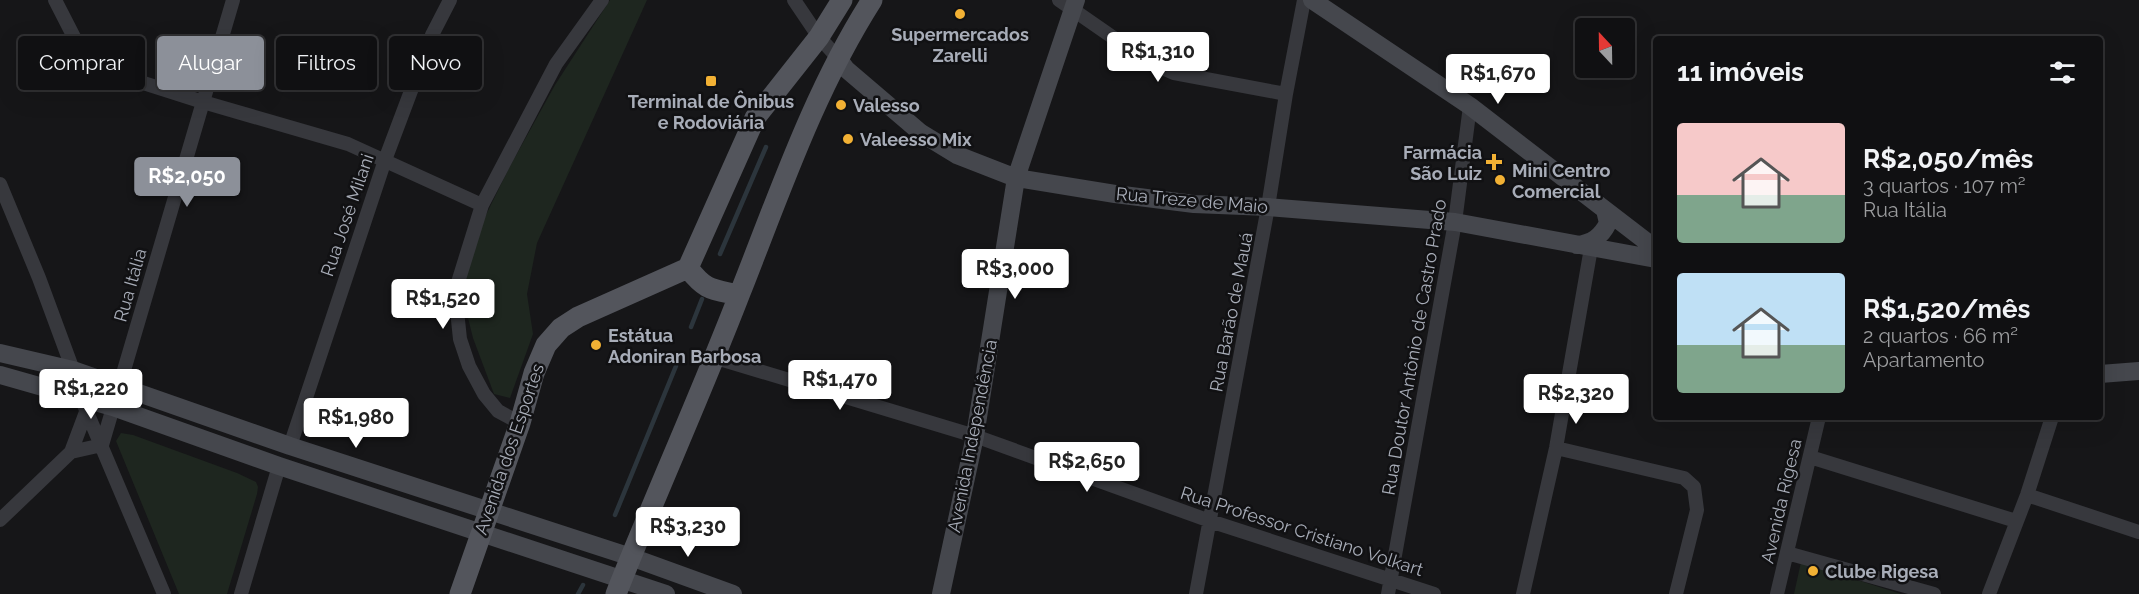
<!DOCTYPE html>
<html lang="pt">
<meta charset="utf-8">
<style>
:root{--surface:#101012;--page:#1e1e20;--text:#f1f3f6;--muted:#9c9d9f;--line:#303032;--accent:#8c9099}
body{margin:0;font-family:Raleway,sans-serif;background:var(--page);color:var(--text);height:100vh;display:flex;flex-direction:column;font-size:22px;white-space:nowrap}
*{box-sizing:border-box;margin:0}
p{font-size:20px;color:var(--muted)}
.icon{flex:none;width:33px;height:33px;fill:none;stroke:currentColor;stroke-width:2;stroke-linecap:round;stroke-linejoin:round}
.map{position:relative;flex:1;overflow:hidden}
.details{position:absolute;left:1653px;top:36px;width:450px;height:384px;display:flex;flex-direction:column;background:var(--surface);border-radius:6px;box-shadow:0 6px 24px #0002,0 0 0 2px var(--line)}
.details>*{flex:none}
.banner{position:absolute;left:18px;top:36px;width:570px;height:54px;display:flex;gap:12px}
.needle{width:39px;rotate:338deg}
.fabs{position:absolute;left:1575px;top:18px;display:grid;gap:12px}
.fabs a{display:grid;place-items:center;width:60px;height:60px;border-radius:6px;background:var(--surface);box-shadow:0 6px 24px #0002,0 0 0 2px var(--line);font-size:30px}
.price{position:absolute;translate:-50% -51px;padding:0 14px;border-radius:6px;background:#fff;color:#222;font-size:20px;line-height:39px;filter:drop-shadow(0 2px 3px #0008)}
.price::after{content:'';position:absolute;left:50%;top:36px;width:18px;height:14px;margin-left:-9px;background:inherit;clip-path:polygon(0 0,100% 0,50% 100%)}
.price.on{background:var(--accent);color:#fff}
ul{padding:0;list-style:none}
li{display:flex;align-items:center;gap:18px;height:150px;padding:0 24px}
li span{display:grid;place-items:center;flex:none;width:168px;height:120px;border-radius:6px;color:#555}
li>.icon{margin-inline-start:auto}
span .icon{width:72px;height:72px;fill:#fffc;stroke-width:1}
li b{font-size:26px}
h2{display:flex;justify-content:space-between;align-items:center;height:72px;padding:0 24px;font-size:26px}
.tag{padding:0 21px;border-radius:6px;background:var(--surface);box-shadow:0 6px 24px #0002,0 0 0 2px var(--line);font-size:21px;line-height:54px}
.tag.on{background:var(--accent);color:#fff}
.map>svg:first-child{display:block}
</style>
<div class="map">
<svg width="2139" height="594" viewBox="0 0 2139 594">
<rect width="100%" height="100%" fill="#161618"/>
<path fill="#1e261f" d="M610 0H647L537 243 527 294 533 334 510 398 494 394 473 338 466 310 465 282 482 223 509 168 555 85Z
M121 433 133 435 237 473 256 482 258 487 257 494 227 594H179L116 441Z
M1801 562 1901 594H1794Z"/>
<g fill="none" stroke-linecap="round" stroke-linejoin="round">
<path stroke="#2c353c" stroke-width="4.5" d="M720 254 766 147
M691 327 702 299
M615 515 676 366
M578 594 583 585"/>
<path stroke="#37383d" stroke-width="14" d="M55 0 76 41 134 80 203 102 348 144 482 205
M794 0 819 37 838 58
M1059 0 1147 61 1174 73 1286 94
M0 184 39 278 73 370
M713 357 975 436 1210 521 1434 594
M81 398 164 594
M520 423 498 411 484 394 469 366 460 339 455 292 482 205 556 64 602 0
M102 445 233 0
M290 446 385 160 432 35 450 0
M1556 448 1684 478 1694 487 1697 510 1676 594
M71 452 102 445
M1810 457 2016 521
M2027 495 2139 532
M0 520 71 452 86 412
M1787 553 1934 594
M241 594 279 466
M1196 594 1268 207 1286 94 1304 0
M1388 594 1455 222 1470 106
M1523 594 1556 448 1591 248
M1777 594 1819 417
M1989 594 2027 495 2052 417"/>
<path stroke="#45474d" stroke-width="18" d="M1312 0 1470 106 1656 249
M838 58 846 69 921 133 957 155 1016 178 1115 194 1194 204 1268 207 1455 222 1656 259
M1577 245C1592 243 1601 237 1608 223L1605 210
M0 353 73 370 290 446 631 557 733 594
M2100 374 2139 371
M0 375 113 407 279 466 666 594
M941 594 975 436 1016 178 1076 0"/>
<path stroke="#53555c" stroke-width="21" d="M688 268C706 291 711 289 739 295
M460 594 520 423 534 373 546 345 561 328 578 317 688 268 755 118 819 37 842 0
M616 594C656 493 701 394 740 293 780 192 814 91 872 0"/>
</g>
<g fill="#f2b134" stroke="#111113" stroke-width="2">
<circle cx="960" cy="14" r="6"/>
<rect x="705" y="75" width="12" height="12" rx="3"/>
<circle cx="841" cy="105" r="6"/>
<circle cx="848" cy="139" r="6"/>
<path d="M1491 153h6v6h6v6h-6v6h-6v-6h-6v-6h6z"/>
<circle cx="1500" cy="180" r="6"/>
<circle cx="596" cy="345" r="6"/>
<circle cx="1813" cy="571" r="6"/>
</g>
<g text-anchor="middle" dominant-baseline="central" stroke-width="5" stroke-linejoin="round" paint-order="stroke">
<g font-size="18" font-weight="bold" fill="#a8adb8" stroke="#111113" text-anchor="start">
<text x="960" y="34" text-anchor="middle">Supermercados<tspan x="960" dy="21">Zarelli</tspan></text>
<text x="711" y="101" text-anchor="middle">Terminal de Ônibus<tspan x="711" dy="21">e Rodoviária</tspan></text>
<text x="853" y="105">Valesso</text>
<text x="860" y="139">Valeesso Mix</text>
<text x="1482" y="152" text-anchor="end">Farmácia<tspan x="1482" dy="21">São Luiz</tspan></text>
<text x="1512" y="170">Mini Centro<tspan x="1512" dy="21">Comercial</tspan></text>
<text x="608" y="335">Estátua<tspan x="608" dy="21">Adoniran Barbosa</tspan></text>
<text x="1825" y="571">Clube Rigesa</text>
</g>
<g font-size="18" fill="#a8adb8" stroke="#111113">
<text transform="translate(1192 200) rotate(5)">Rua Treze de Maio</text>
<text transform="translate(347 215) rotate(-71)">Rua José Milani</text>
<text transform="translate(130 285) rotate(-74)">Rua Itália</text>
<text transform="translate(1231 312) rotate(-79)">Rua Barão de Mauá</text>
<text transform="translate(1414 347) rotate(-80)">Rua Doutor Antônio de Castro Prado</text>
<text transform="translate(972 436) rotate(-79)">Avenida Independência</text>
<text transform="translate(509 449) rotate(-71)">Avenida dos Esportes</text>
<text transform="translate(1781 501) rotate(-77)">Avenida Rigesa</text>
<text transform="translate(1302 531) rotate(18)">Rua Professor Cristiano Volkart</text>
</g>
</g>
</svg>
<div class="fabs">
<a><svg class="needle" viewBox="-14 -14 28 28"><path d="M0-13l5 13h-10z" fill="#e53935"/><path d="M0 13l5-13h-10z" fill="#9c9d9f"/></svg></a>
</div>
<b class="price" style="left:1158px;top:83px">R$1,310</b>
<b class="price" style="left:1498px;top:105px">R$1,670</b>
<b class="price on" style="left:187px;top:208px">R$2,050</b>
<b class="price" style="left:1015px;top:300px">R$3,000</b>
<b class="price" style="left:443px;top:330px">R$1,520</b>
<b class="price" style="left:840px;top:411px">R$1,470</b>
<b class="price" style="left:91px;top:420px">R$1,220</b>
<b class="price" style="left:1576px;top:425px">R$2,320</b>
<b class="price" style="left:356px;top:449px">R$1,980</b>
<b class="price" style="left:1087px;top:493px">R$2,650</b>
<b class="price" style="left:688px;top:558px">R$3,230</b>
<div class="banner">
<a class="tag">Comprar</a>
<a class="tag on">Alugar</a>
<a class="tag">Filtros</a>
<a class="tag">Novo</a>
</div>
<section class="details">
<h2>11 imóveis<svg class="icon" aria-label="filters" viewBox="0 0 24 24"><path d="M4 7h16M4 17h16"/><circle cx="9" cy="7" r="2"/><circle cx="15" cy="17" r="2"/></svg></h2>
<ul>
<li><span style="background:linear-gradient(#f6c9c9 60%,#7fa58c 0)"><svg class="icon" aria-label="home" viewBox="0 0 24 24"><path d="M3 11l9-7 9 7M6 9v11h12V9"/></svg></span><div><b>R$2,050/mês</b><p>3 quartos · 107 m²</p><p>Rua Itália</p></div></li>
<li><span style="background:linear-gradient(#bfe0f5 60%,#7fa58c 0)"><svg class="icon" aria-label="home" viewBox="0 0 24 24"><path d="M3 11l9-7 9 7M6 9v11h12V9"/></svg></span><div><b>R$1,520/mês</b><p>2 quartos · 66 m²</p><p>Apartamento</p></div></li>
</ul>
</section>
</div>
